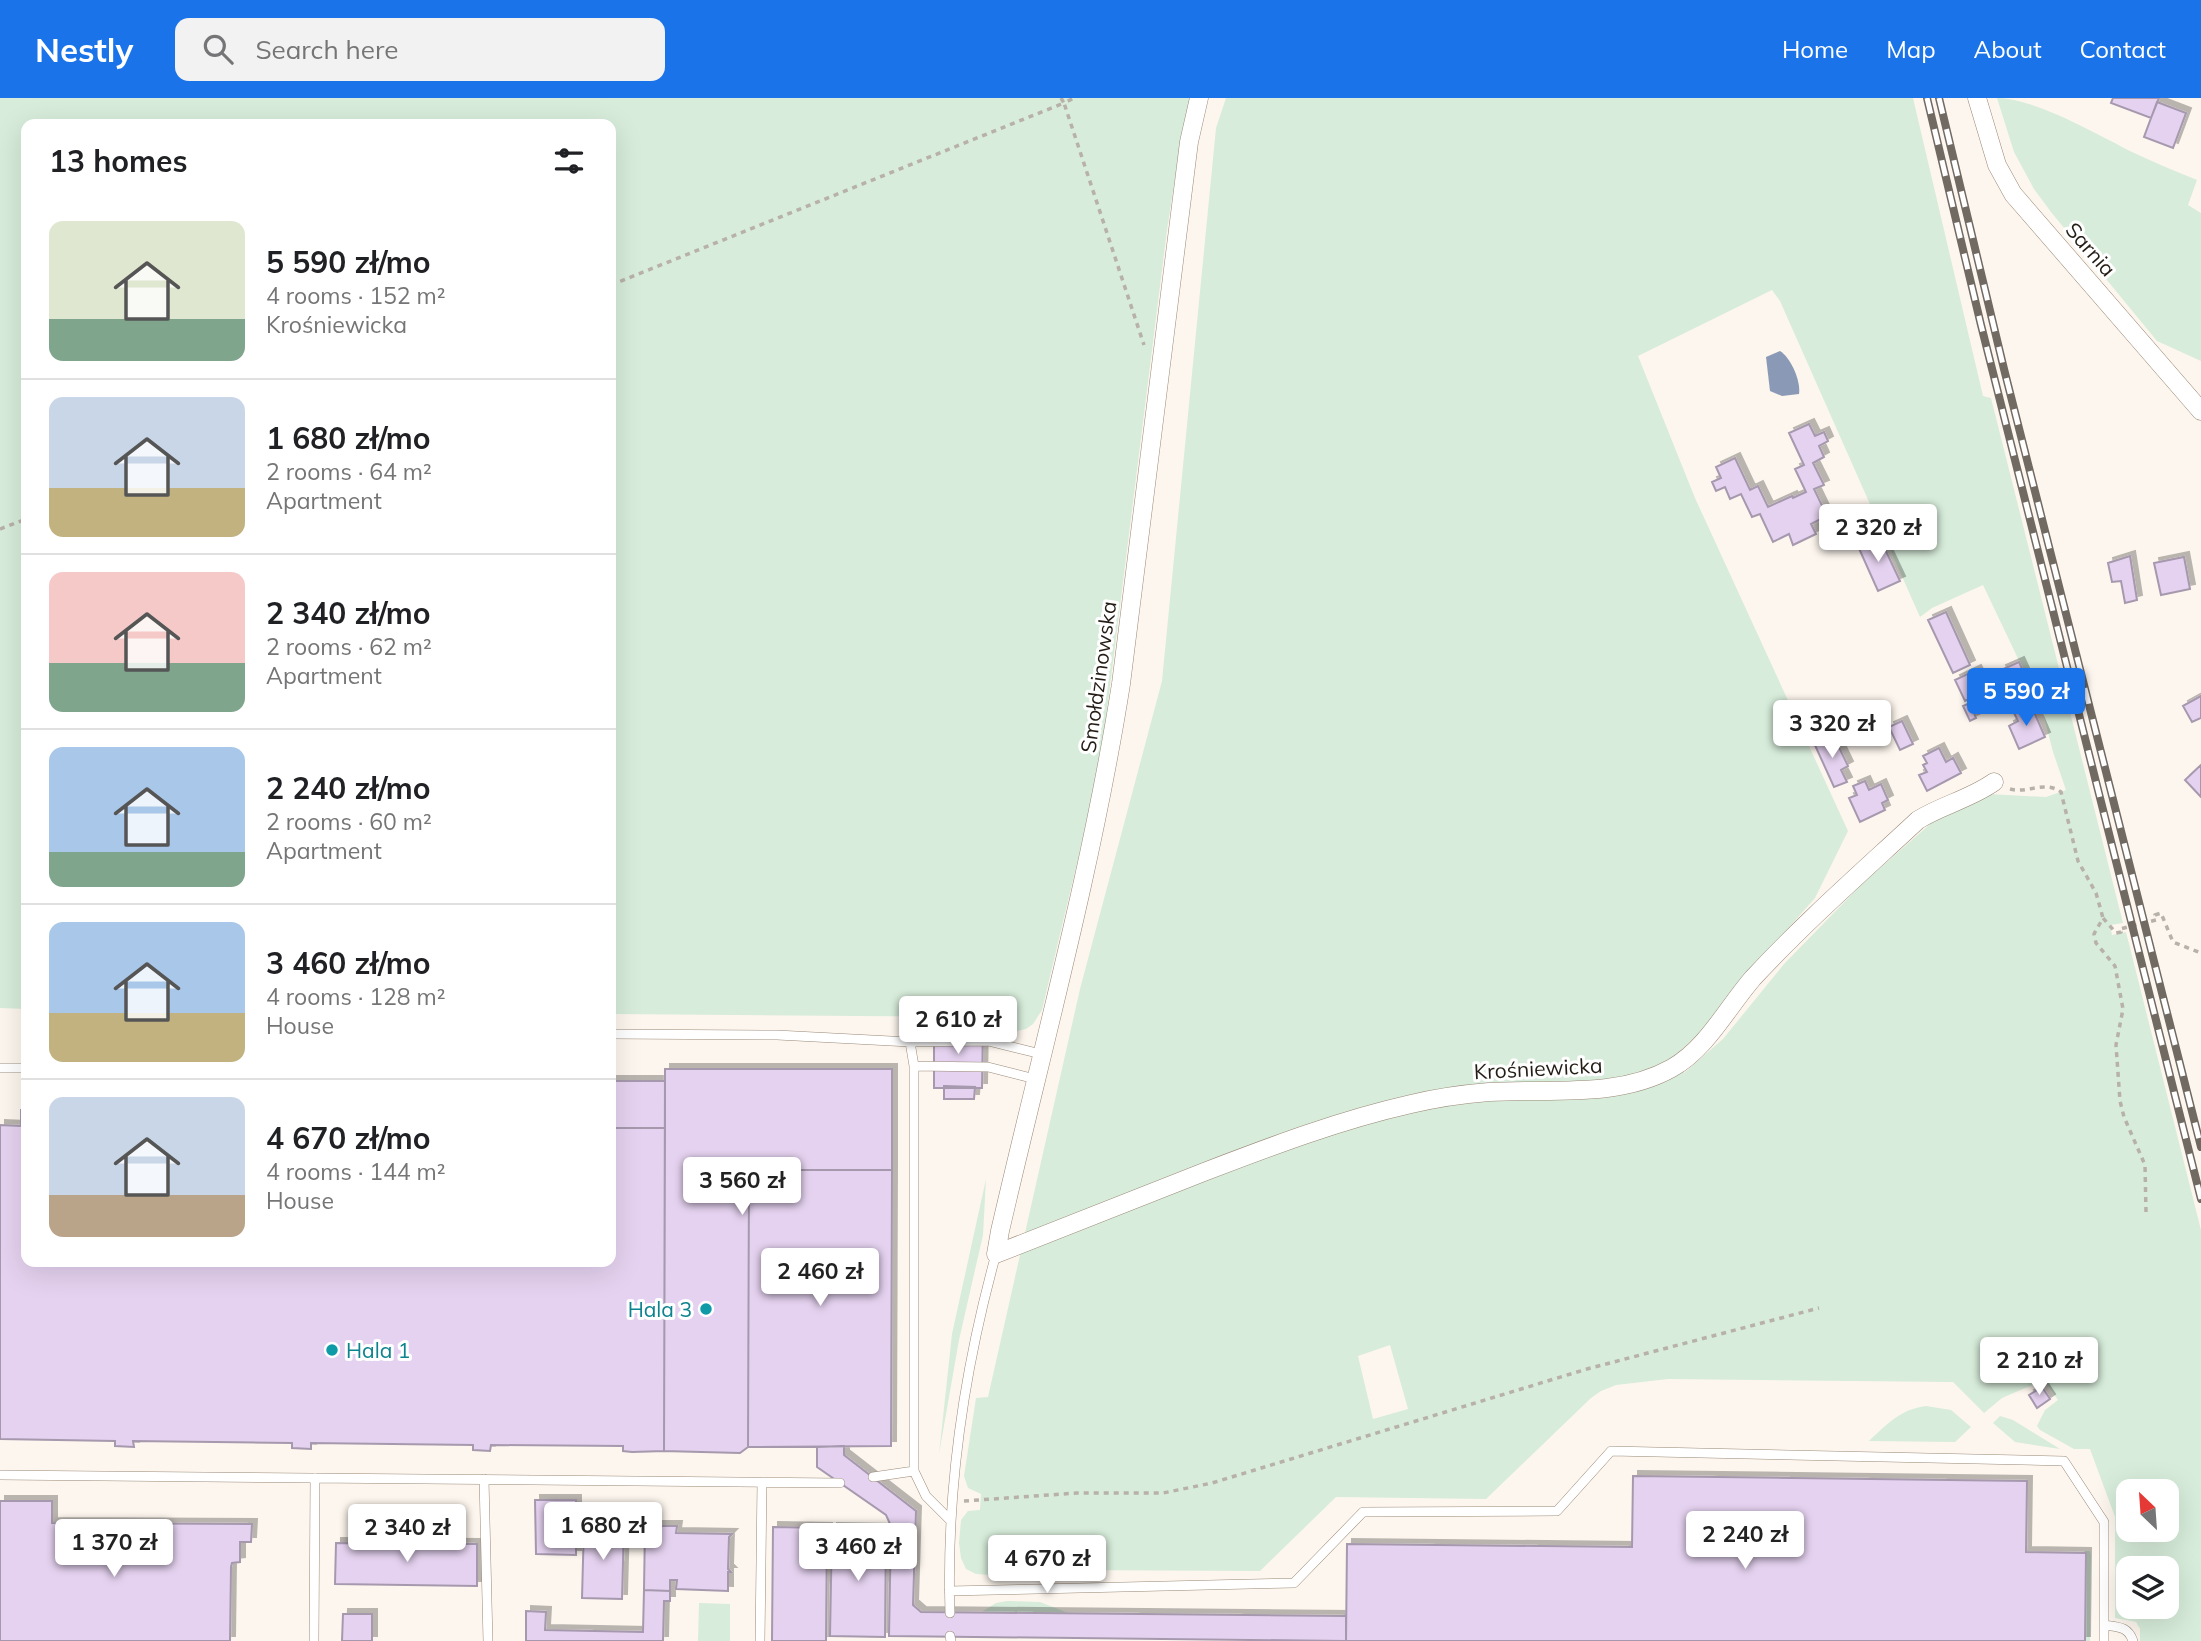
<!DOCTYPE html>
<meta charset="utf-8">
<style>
:root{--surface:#fff;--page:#f2f2f2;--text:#202124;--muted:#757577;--line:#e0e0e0;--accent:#1a73e8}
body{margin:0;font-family:Mulish,sans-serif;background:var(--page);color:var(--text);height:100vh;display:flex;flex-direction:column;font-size:26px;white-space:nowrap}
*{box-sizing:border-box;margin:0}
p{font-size:23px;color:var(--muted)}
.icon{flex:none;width:38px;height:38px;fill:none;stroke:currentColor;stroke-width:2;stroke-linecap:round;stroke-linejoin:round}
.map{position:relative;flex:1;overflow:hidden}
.panel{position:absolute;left:21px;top:21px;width:595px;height:1148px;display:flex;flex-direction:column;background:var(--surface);border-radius:14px;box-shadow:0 7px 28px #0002}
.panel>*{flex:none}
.needle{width:46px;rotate:335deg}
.tools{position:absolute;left:2116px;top:1381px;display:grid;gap:14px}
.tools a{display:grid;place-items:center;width:63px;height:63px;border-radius:14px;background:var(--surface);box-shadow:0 7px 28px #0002;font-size:35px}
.price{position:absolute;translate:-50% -60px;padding:0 16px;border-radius:7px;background:#fff;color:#222;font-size:23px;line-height:46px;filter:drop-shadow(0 2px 4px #0008)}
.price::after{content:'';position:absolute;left:50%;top:42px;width:21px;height:16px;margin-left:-10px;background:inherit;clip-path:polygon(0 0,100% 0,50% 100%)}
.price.on{background:var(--accent);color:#fff}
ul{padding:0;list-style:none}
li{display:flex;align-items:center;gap:21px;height:175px;padding:0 28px}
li+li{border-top:2px solid var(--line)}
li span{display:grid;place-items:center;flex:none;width:196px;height:140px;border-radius:14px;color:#555}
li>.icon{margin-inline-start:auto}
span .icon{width:84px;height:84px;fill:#fffc;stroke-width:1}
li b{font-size:30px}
h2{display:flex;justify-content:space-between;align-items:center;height:84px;padding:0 28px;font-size:30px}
header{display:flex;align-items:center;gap:42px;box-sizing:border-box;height:98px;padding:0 35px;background:var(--accent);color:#fff}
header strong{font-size:33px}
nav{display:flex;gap:38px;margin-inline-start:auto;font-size:24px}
.search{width:490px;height:63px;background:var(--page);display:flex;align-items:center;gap:18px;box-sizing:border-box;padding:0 24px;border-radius:14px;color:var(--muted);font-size:26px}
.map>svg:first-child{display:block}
</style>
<header>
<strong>Nestly</strong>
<div class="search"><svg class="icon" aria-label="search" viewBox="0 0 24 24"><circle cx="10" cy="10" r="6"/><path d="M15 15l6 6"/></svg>Search here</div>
<nav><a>Home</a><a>Map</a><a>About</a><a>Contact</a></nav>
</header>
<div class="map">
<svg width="2201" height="1543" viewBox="0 0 2201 1543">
<defs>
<filter id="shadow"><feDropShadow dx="5" dy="-5" stdDeviation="0" flood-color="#0004"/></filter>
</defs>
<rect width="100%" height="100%" fill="#fdf6ee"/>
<path fill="#d7ecda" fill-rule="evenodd" d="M0 0H1190L1181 41 1167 132 1104 636 1086 727 1042 912 1033 926 1026 931 1009 935 988 936 987 919 611 916V26H26V911L0 910Z
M1226 0H1913L1983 298 1991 300 2123 825 2110 827 2112 837 2126 834 2201 1132V1543H2140V1531L2136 1524 2115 1520V1419L2090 1351H2074L2040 1332 2037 1328 2045 1312 2058 1302 2044 1282 2002 1300 1984 1315 1953 1284 1668 1281 1616 1287 1601 1293 1591 1300 1486 1401 1336 1399 1260 1473 1064 1472 1038 1480 976 1476 966 1471 961 1460 959 1445 961 1422 968 1413 980 1412 981 1396 968 1390 964 1378 976 1300 988 1299 1080 891 1162 583 1216 30ZM1772 192 1780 203 1920 519 1932 510 1983 487 2042 611 2053 654 2066 692 2046 699 1988 696 1946 712 1862 786 1784 866 1723 941 1684 975 1679 954 1700 934 1754 869 1815 800 1848 733 1695 400 1638 258ZM1390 1247 1408 1311 1373 1321 1358 1258ZM2128 1393H2166V1432H2128ZM2128 1470H2166V1508H2128Z
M1997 0C2034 0 2097 36 2132 54 2153 64 2175 73 2197 82L2188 107 2201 115V263L2157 243 2051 114 2034 91 2014 54Z
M986 1081 983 1137 959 1242 939 1356 952 1236Z
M1926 1308 1951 1312 1971 1329 1955 1344 1869 1343C1887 1326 1901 1311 1926 1308Z
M2000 1318 2013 1322 2060 1351 2015 1344 1993 1325Z
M2084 1453H2090L2091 1457 2090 1543H2085Z
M1007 1503 1040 1504 1071 1516 980 1515 996 1505Z
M699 1505 730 1506V1543H698Z"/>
<path fill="#8a9ab6" d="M1780 253C1791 260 1801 283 1799 296L1782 298 1770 293 1766 259Z"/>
<path fill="#e5d2f0" stroke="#a699ae" stroke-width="2" filter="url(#shadow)" d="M2113 0H2159L2151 20 2111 5Z
M2157 4 2186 15 2173 50 2144 39Z
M1809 326 1815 338 1824 334 1828 343 1819 348 1824 359 1813 365 1824 387 1814 391 1827 418 1811 426 1816 436 1793 447 1789 436 1773 444 1760 416 1752 419 1741 396 1730 401 1725 389 1716 393 1712 384 1721 380 1716 369 1735 360 1750 392 1758 388 1768 409 1792 398 1793 400 1806 394 1795 371 1804 367 1789 335Z
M1873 438 1879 452 1884 449 1900 483 1878 493 1857 446Z
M2130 458 2137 502 2125 505 2121 483 2112 484 2108 465Z
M2184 459 2190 491 2161 497 2154 465Z
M1946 514 1970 567 1953 575 1928 522Z
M2019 564 2030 588 2012 596 2001 572Z
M1976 572 1986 593 1965 603 1955 582Z
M2201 598V620L2192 624 2183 608Z
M1970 605 1976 620 1970 623 1963 608Z
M2031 607 2045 639 2019 651 2009 628 2018 623 2014 615Z
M1902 623 1913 646 1900 652 1889 629Z
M1827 639 1829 644 1835 641 1848 668 1841 672 1847 684 1834 689 1814 645Z
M1939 650 1946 664 1953 660 1961 675 1927 693 1919 677 1927 674 1923 667 1927 665 1923 658Z
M2201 667V699L2185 682Z
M1865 683 1869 692 1881 686 1888 702 1882 705 1885 712 1860 724 1849 700 1857 697 1853 688Z
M934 926H983L982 990H934Z
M665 971H892V1072H749L748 1349 740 1355 664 1353Z
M611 983H665V1030H611Z
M944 988 975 989 974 1001H944Z
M21 1012H26V1164H611V1030H665L664 1353 632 1354 623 1353V1348L491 1347 490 1353 473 1352V1347L311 1345V1351L292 1350V1345L133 1343 134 1349 115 1348V1343L0 1341V1027L21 1028Z
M749 1072H892L891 1348 748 1349Z
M2042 1289 2050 1301 2037 1310 2029 1297Z
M844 1348V1357L916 1413 913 1507 921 1514 1346 1518V1543L889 1538 891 1428 886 1417 817 1369V1349Z
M1633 1378 2027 1383 2026 1454 2086 1455 2085 1543H1346L1347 1446 1632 1449Z
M535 1402H576V1457L536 1456Z
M0 1403H52V1425L252 1426 251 1444H240V1464L232 1465 231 1469 230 1543H0Z
M584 1426 624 1427 622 1501 582 1500Z
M645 1428H677L676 1435 732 1436 729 1439 728 1471 731 1474H728V1493L676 1491 677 1482H670V1493L644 1492Z
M773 1429 827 1430 826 1543H772Z
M832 1430 886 1431 885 1539 830 1538Z
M336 1445 477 1446V1488L335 1486Z
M644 1492 670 1493V1503H664L663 1543H526V1513L546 1514 545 1532 643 1534Z
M343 1516H372V1543H342Z"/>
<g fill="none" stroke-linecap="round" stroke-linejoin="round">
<defs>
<path id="service" d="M611 936 777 937 910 944 988 943 1041 956
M914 968 988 969 1035 981
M0 970H26
M914 1373 926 1398 951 1423
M0 1377 840 1385
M873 1379 914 1373V968L910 944
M484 1381 488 1543
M949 1493 1294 1485 1363 1414 1557 1413 1611 1353 2064 1363 2104 1424V1543
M950 1515C946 1394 964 1272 996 1156
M2104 1527C2118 1529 2128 1528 2133 1543
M950 1538 951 1543
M314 1543 315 1380
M760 1543 762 1384"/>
<path id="minor" d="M1199 0 1189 44 1121 586C1092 770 1042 951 1000 1133L996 1156C1066 1129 1135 1101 1204 1074 1272 1048 1340 1022 1411 1006 1436 1000 1464 996 1489 994 1549 990 1617 1001 1672 970 1707 950 1727 910 1753 880 1805 824 1862 774 1918 722 1942 707 1970 701 1994 684
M1977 0 1997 67 2013 96 2201 313"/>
</defs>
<use href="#service" stroke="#9a8977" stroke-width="10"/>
<use href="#minor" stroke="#9a8977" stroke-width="19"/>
<path stroke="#b8b1a9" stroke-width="3.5" stroke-dasharray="5 5" stroke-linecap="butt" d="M1061 0 1064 5 1074 0
M611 187 1064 5 1144 247
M0 431 26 421
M2010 691C2027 696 2045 682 2061 694L2078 763 2096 795 2103 820
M2146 1114 2145 1067 2124 1019 2120 1003 2116 947 2123 911 2115 868 2096 845 2094 836 2103 820 2116 835 2121 834 2120 831 2156 822 2155 817 2161 815 2173 844 2201 855
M964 1403 1077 1395H1163L1212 1385 1587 1271 1819 1210"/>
<use href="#service" stroke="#fff" stroke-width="9"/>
<use href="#minor" stroke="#fff" stroke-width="18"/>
<defs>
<path id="rail" d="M1927 0 1981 227 2201 1101
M1939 0 2004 271 2201 1049"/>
</defs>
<use href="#rail" stroke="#716a63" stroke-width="8"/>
<use href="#rail" stroke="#fff" stroke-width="5" stroke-dasharray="16" stroke-linecap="butt"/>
</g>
<g fill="#0f9aa8" stroke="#fff" stroke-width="2.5">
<circle cx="706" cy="1211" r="7"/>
<circle cx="332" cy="1252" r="7"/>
</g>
<g text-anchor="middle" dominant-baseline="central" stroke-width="6" stroke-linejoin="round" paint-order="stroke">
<g font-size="21" fill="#241d16" stroke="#fff">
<text transform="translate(2091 151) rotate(49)">Sarnia</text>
<text transform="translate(1098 579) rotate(-82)">Smołdzinowska</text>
<text transform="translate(1538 970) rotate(-3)">Krośniewicka</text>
</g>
<g font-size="21" fill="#0d838f" stroke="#fff" text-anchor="end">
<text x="692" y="1211">Hala 3</text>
<text x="346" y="1252" text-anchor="start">Hala 1</text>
</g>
</g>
</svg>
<div class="tools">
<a><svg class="needle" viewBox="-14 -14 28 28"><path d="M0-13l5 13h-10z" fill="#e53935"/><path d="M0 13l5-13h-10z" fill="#757577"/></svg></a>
<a><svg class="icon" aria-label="layers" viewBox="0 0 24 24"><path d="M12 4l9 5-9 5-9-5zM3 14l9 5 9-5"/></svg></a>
</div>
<b class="price" style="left:1878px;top:466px">2 320 zł</b>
<b class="price on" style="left:2026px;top:630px">5 590 zł</b>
<b class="price" style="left:1832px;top:662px">3 320 zł</b>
<b class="price" style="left:958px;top:958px">2 610 zł</b>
<b class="price" style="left:742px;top:1119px">3 560 zł</b>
<b class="price" style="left:820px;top:1210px">2 460 zł</b>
<b class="price" style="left:2039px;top:1299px">2 210 zł</b>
<b class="price" style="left:603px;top:1464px">1 680 zł</b>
<b class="price" style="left:407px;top:1466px">2 340 zł</b>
<b class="price" style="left:1745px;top:1473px">2 240 zł</b>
<b class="price" style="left:114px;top:1481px">1 370 zł</b>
<b class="price" style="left:858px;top:1485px">3 460 zł</b>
<b class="price" style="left:1047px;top:1497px">4 670 zł</b>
<section class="panel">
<h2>13 homes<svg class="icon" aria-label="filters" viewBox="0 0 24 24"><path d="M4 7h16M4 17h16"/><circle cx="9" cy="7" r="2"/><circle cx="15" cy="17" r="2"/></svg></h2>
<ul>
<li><span style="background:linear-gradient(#dfe7d0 70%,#7fa58c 0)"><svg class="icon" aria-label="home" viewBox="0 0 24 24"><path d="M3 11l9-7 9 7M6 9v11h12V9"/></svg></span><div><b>5 590 zł/mo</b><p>4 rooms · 152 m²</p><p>Krośniewicka</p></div></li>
<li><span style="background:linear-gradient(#c9d6e8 65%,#c2b280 0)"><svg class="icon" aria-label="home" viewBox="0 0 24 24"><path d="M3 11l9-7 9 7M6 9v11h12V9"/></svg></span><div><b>1 680 zł/mo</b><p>2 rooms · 64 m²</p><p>Apartment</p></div></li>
<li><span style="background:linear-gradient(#f6c9c9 65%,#7fa58c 0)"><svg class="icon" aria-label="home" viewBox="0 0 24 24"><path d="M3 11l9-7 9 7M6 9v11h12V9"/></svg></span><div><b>2 340 zł/mo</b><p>2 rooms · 62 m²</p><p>Apartment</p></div></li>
<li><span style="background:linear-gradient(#a9c7e8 75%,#7fa58c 0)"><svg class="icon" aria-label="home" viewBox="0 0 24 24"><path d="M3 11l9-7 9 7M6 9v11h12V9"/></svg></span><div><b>2 240 zł/mo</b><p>2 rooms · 60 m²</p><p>Apartment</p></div></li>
<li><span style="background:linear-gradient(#a9c7e8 65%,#c2b280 0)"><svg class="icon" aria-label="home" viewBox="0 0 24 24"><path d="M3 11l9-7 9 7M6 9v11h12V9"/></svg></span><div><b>3 460 zł/mo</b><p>4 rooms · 128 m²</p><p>House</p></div></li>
<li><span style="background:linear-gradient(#c9d6e8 70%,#b9a48a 0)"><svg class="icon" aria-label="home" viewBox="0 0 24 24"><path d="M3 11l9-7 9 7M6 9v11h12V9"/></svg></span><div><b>4 670 zł/mo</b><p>4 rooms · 144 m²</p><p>House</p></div></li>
</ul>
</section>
</div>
